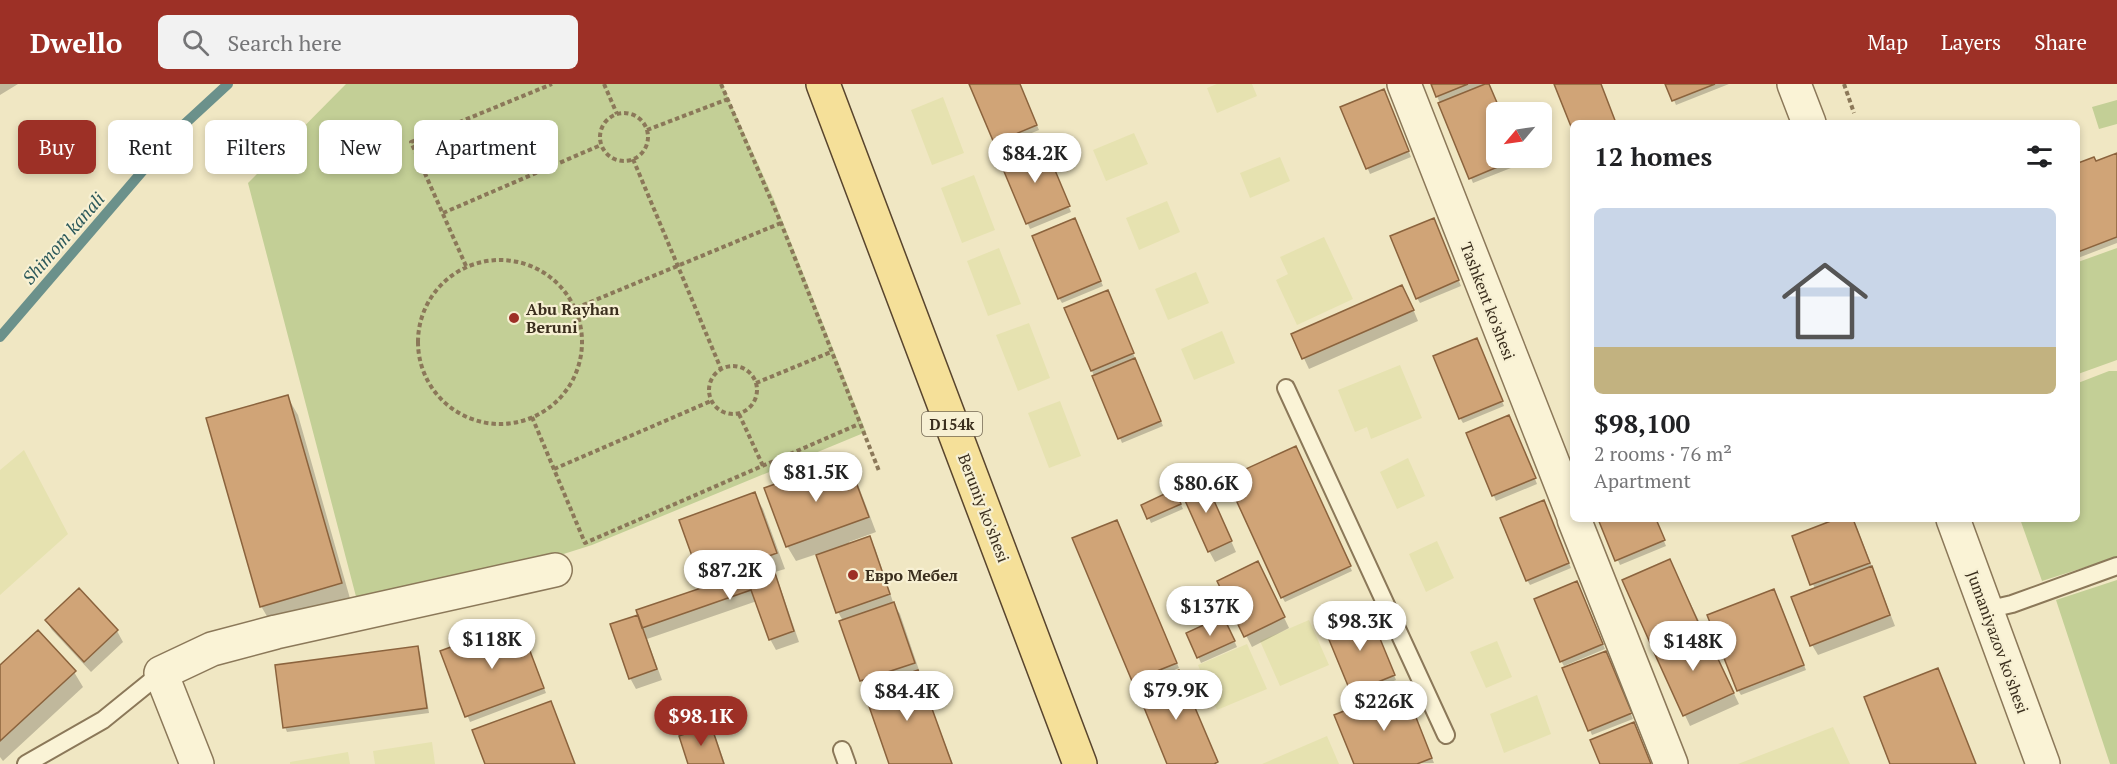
<!DOCTYPE html>
<meta charset="utf-8">
<style>
:root{--surface:#fff;--page:#f2f2f2;--text:#202124;--muted:#757577;--accent:#9d3026}
body{margin:0;font-family:"PT Serif",serif;background:var(--page);color:var(--text);height:100vh;display:flex;flex-direction:column;font-size:22px;white-space:nowrap}
*{box-sizing:border-box;margin:0}
p{font-size:20px;color:var(--muted)}
.icon{flex:none;width:33px;height:33px;fill:none;stroke:currentColor;stroke-width:2;stroke-linecap:round;stroke-linejoin:round}
.map{position:relative;flex:1;overflow:hidden}
.panel{position:absolute;left:1570px;top:36px;width:510px;height:402px;display:flex;flex-direction:column;background:var(--surface);border-radius:9px;box-shadow:0 3px 9px #0003}
.panel>*{flex:none}
.top-card{position:absolute;left:18px;top:36px;width:570px;height:54px;display:flex;gap:12px}
.needle{width:39px;rotate:241deg}
.controls{position:absolute;left:1486px;top:18px;display:grid;gap:12px}
.controls a{display:grid;place-items:center;width:66px;height:66px;border-radius:9px;background:var(--surface);box-shadow:0 3px 9px #0003;font-size:30px}
.price{position:absolute;translate:-50% -51px;padding:0 14px;border-radius:21px;background:#fff;color:#222;font-size:20px;line-height:39px;filter:drop-shadow(0 2px 3px #0008)}
.price::after{content:'';position:absolute;left:50%;top:36px;width:18px;height:14px;margin-left:-9px;background:inherit;clip-path:polygon(0 0,100% 0,50% 100%)}
.price.current{background:var(--accent);color:#fff}
ul{padding:0;list-style:none}
li{display:grid;align-content:center;gap:12px;height:318px;padding:0 24px}
li span{display:grid;place-items:center;height:186px;border-radius:9px;color:#555}
li>.icon{margin-inline-start:auto}
span .icon{width:108px;height:108px;fill:#fffc;stroke-width:1}
li b{font-size:26px}
h2{display:flex;justify-content:space-between;align-items:center;height:72px;padding:0 24px;font-size:26px}
.pill{padding:0 21px;border-radius:9px;background:var(--surface);box-shadow:0 3px 9px #0003;font-size:21px;line-height:54px}
.pill.current{background:var(--accent);color:#fff}
header{display:flex;align-items:center;gap:36px;box-sizing:border-box;height:84px;padding:0 30px;background:var(--accent);color:#fff}
header strong{font-size:28px}
nav{display:flex;gap:33px;margin-inline-start:auto;font-size:21px}
.search{width:420px;height:54px;background:var(--page);display:flex;align-items:center;gap:15px;box-sizing:border-box;padding:0 21px;border-radius:9px;color:var(--muted);font-size:22px}
.map>svg:first-child{display:block}
</style>
<header>
<strong>Dwello</strong>
<div class="search"><svg class="icon" aria-label="search" viewBox="0 0 24 24"><circle cx="10" cy="10" r="6"/><path d="M15 15l6 6"/></svg>Search here</div>
<nav><a>Map</a><a>Layers</a><a>Share</a></nav>
</header>
<div class="map">
<svg width="2117" height="680" viewBox="0 0 2117 680">
<rect width="100%" height="100%" fill="#f0e7c3"/>
<path fill="#e6e2b0" d="M1217 0H1252L1257 12 1217 29 1207 4Z
M943 13 964 69 932 81 911 26Z
M1134 49 1148 80 1106 97 1093 66Z
M1280 73 1290 97 1250 114 1240 89Z
M974 91 995 146 962 159 941 104Z
M1167 117 1180 148 1139 166 1126 134Z
M1324 153 1353 215 1297 241 1276 196 1288 190 1280 173Z
M999 164 1021 220 988 232 967 177Z
M1196 188 1209 219 1168 236 1155 205Z
M1029 239 1050 294 1018 307 996 251Z
M1222 247 1235 279 1194 296 1181 265Z
M1400 281 1422 334 1371 355 1367 343 1355 348 1338 306Z
M1060 317 1081 372 1049 384 1028 329Z
M24 366 68 450 0 511V386Z
M1408 374 1425 412 1397 425 1380 388Z
M1437 457 1454 494 1426 508 1409 470Z
M1309 536 1329 581 1280 602 1260 557Z
M1497 557 1512 593 1486 604 1470 568Z
M1247 560 1267 605 1217 626 1198 581Z
M1537 611 1551 650 1504 669 1490 630Z
M1833 643 1850 680H1738Z
M1327 652 1339 680H1262Z
M432 658 435 680H375L373 667Z
M348 668 350 680H290V678Z"/>
<path fill="#c3cf96" d="M346 0H722L773 113 866 348 592 461 513 486 359 524 248 99Z
M2117 16V40L2099 45 2092 23Z
M2117 164V276L2078 290V178Z
M2109 287H2117V473L2042 497 2020 435H2078V299Z
M2117 496V680H2110L2056 516Z"/>
<path fill="#0003" d="M0 0H18L0 11Z
M971 0H1019L1039 46 998 63Z
M1432 0H1488L1500 28H1497V74H1518L1521 80 1473 99Z
M1667 0H1729L1676 21Z
M1386 11 1411 73 1370 90 1342 24Z
M1046 67 1071 128 1030 145 1002 78Z
M2117 71V159L2078 174V81L2093 75 2096 79Z
M1078 141 1103 202 1062 219 1059 214Z
M1436 141 1461 202 1420 219 1417 214Z
M1110 213 1163 342 1122 359 1092 287Z
M1408 213 1418 237 1309 285 1293 251Z
M1479 261 1504 322 1463 339 1460 334Z
M287 312 298 331 351 518 272 541 261 522Z
M1512 338 1537 400 1496 417 1468 350Z
M1298 369 1352 487 1285 518 1282 513Z
M846 375 854 390 876 448 849 458 850 461 869 454 875 464 894 521 900 530 920 589 918 590 953 680H891L867 605 862 597 841 538 843 537 838 528 817 470 796 477 787 462Z
M1208 405 1236 468 1215 478 1209 467Z
M754 410 763 425 785 485 775 488 799 558 776 566 770 555 757 517 647 555 662 596 636 605 630 594 640 532 706 502 681 437Z
M1177 412 1183 425 1151 439 1143 421Z
M1546 423 1571 484 1530 501 1527 496Z
M1600 435H1655L1666 462 1620 481Z
M1840 435H1853L1856 441 1895 542 1818 571 1812 561 1815 505 1794 452Z
M1119 443 1179 584 1137 602 1074 455Z
M1670 477 1739 620 1690 642 1652 560Z
M1263 489 1289 544 1252 563 1219 498Z
M1580 504 1605 565 1564 582 1561 577Z
M79 506 117 547 123 558 91 588 52 546 46 536Z
M1777 512 1806 586 1741 611 1738 606Z
M1371 535 1396 596 1355 613 1353 608Z
M1226 539 1237 563 1201 579 1188 550Z
M521 545 546 609 470 638 442 568Z
M418 564 420 569 429 629 287 648 285 643Z
M1608 573 1633 635 1592 651 1564 585Z
M0 583 74 588 83 603 3 677 0 673Z
M1406 610 1434 679 1356 680Z
M710 643 716 654 725 680H690Z"/>
<g fill="none" stroke-linecap="round" stroke-linejoin="round">
<path stroke="#6b918b" stroke-width="10" d="M0 253 177 47 228 0"/>
</g>
<path fill="#d0a477" stroke="#8b633d" stroke-width="1.5" d="M969 0H1020L1037 41 994 59Z
M1431 0H1468L1436 13Z
M1485 0H1489L1501 28H1497V74H1519L1469 95 1438 19Z
M1554 0H1601L1616 39H1574V50Z
M1665 0H1715L1672 17Z
M1384 5 1409 67 1366 85 1340 23Z
M1044 60 1070 122 1026 140 1000 78Z
M2117 69V153L2078 168V79L2094 73 2096 77Z
M1075 134 1101 197 1058 215 1032 152Z
M1434 134 1459 196 1416 215 1390 152Z
M1402 201 1414 226 1302 275 1291 250Z
M1108 206 1134 269 1091 287 1064 224Z
M1477 254 1503 317 1459 335 1433 272Z
M1135 274 1161 337 1118 355 1092 292Z
M288 311 342 499 260 523 206 334Z
M1509 331 1536 394 1492 412 1466 349Z
M1296 362 1351 482 1281 514 1226 394Z
M847 374 869 433 786 463 764 404Z
M1203 392 1232 457 1208 468 1179 403Z
M1175 405 1181 420 1147 435 1141 421Z
M755 408 777 469 701 497 679 436Z
M1544 416 1569 479 1526 497 1500 434Z
M1598 435H1656L1665 456 1615 477Z
M1836 435H1853L1870 479 1810 501 1792 452Z
M1117 436 1177 579 1132 597 1072 454Z
M870 452 890 510 836 529 816 471Z
M1670 475 1699 540 1651 561 1622 496Z
M1258 477 1285 533 1244 553 1217 497Z
M772 480 794 547 769 556 751 506 642 544 636 526Z
M1872 482 1890 531 1810 562 1791 513Z
M1577 497 1603 560 1560 578 1534 515Z
M79 504 118 546 84 578 45 536Z
M1774 505 1804 581 1737 607 1707 531Z
M894 518 915 579 860 597 839 537Z
M1369 528 1395 591 1351 609 1325 546Z
M638 531 657 585 629 595 610 540Z
M1223 532 1235 557 1197 574 1186 549Z
M519 538 544 604 465 633 440 567Z
M1703 543 1734 609 1683 632 1653 566Z
M38 546 76 587 0 657V581Z
M418 562 427 624 283 644 275 581Z
M1606 567 1632 629 1588 647 1562 584Z
M1938 584 1976 680H1890L1864 613Z
M918 586 952 680H889L863 605Z
M1179 586 1218 678 1214 680H1167L1136 604Z
M1404 603 1432 674 1417 680H1354L1334 631Z
M551 617 575 680H485L472 646Z
M1634 638 1651 680H1600L1590 656Z
M711 641 724 680H688L679 652Z"/>
<g fill="none" stroke-linecap="round" stroke-linejoin="round">
<defs>
<path id="service" d="M1286 304 1446 651
M1986 526 2012 520 2117 482
M842 666 847 680
M26 680 103 636 161 589"/>
<path id="minor" d="M1404 0 1574 433
M1794 0 1809 39
M1574 435 1671 680
M1953 435 2043 680
M197 680 161 589 212 565 276 548 555 486"/>
<path id="primary" d="M823 0 1080 680"/>
</defs>
<use href="#service" stroke="#8b7859" stroke-width="20"/>
<use href="#minor" stroke="#8b7859" stroke-width="36"/>
<use href="#primary" stroke="#59452d" stroke-width="36"/>
<path stroke="#8b7859" stroke-width="4" stroke-dasharray="4.5 3" stroke-linecap="butt" d="M604 0 617 30
M721 0 781 139 879 387
M1844 0 1854 29
M600 53a24 24 0 1 1 48 0a24 24 0 1 1-48 0Z
M647 46 728 15
M633 75 721 285
M443 129 601 61
M418 258a82 82 0 1 1 164 0a82 82 0 1 1-164 0Z
M466 182 411 58 552 0
M576 224 781 139
M709 306a24 24 0 1 1 48 0a24 24 0 1 1-48 0Z
M756 299 831 268
M739 330 763 382
M532 333 585 459 859 340
M554 385 711 317"/>
<use href="#service" stroke="#faf3d6" stroke-width="16"/>
<use href="#minor" stroke="#faf3d6" stroke-width="33"/>
<use href="#primary" stroke="#f5e099" stroke-width="33"/>
</g>
<g fill="#9d3026" stroke="#f7f0d3" stroke-width="2">
<circle cx="514" cy="234" r="6"/>
<circle cx="853" cy="491" r="6"/>
</g>
<g text-anchor="middle" dominant-baseline="central" stroke-width="4.5" stroke-linejoin="round" paint-order="stroke">
<rect fill="#f7f0d3" stroke="#736854" stroke-width="1.5" x="922" y="328" width="60" height="24" rx="4.5"/>
<g font-size="15" font-weight="bold" fill="#3a2e1d">
<text x="952" y="340">D154k</text>
</g>
<g font-size="16" fill="#3a2e1d" stroke="#f7f0d3">
<text transform="translate(1488 217) rotate(69)">Tashkent ko'shesi</text>
<text transform="translate(984 424) rotate(69)">Beruniy ko'shesi</text>
<text transform="translate(1998 558) rotate(70)">Jumaniyazov ko'shesi</text>
</g>
<g font-size="16" font-weight="bold" fill="#3a2e1d" stroke="#f7f0d3" text-anchor="start">
<text x="526" y="225">Abu Rayhan<tspan x="526" dy="18">Beruni</tspan></text>
<text x="865" y="491">Евро Мебел</text>
</g>
<g font-size="18" font-style="italic" fill="#2c595b" stroke="#f7f0d3">
<text transform="translate(63 154) rotate(-49)">Shimom kanali</text>
</g>
</g>
</svg>
<div class="controls">
<a><svg class="needle" viewBox="-14 -14 28 28"><path d="M0-13l5 13h-10z" fill="#e53935"/><path d="M0 13l5-13h-10z" fill="#757577"/></svg></a>
</div>
<b class="price" style="left:1035px;top:100px">$84.2K</b>
<b class="price" style="left:816px;top:419px">$81.5K</b>
<b class="price" style="left:1206px;top:430px">$80.6K</b>
<b class="price" style="left:730px;top:517px">$87.2K</b>
<b class="price" style="left:1210px;top:553px">$137K</b>
<b class="price" style="left:1360px;top:568px">$98.3K</b>
<b class="price" style="left:492px;top:586px">$118K</b>
<b class="price" style="left:1693px;top:588px">$148K</b>
<b class="price" style="left:1176px;top:637px">$79.9K</b>
<b class="price" style="left:907px;top:638px">$84.4K</b>
<b class="price" style="left:1384px;top:648px">$226K</b>
<b class="price current" style="left:701px;top:663px">$98.1K</b>
<div class="top-card">
<a class="pill current">Buy</a>
<a class="pill">Rent</a>
<a class="pill">Filters</a>
<a class="pill">New</a>
<a class="pill">Apartment</a>
</div>
<section class="panel">
<h2>12 homes<svg class="icon" aria-label="filters" viewBox="0 0 24 24"><path d="M4 7h16M4 17h16"/><circle cx="9" cy="7" r="2"/><circle cx="15" cy="17" r="2"/></svg></h2>
<ul>
<li><span style="background:linear-gradient(#c9d6e8 75%,#c2b280 0)"><svg class="icon" aria-label="home" viewBox="0 0 24 24"><path d="M3 11l9-7 9 7M6 9v11h12V9"/></svg></span><div><b>$98,100</b><p>2 rooms · 76 m²</p><p>Apartment</p></div></li>
</ul>
</section>
</div>
